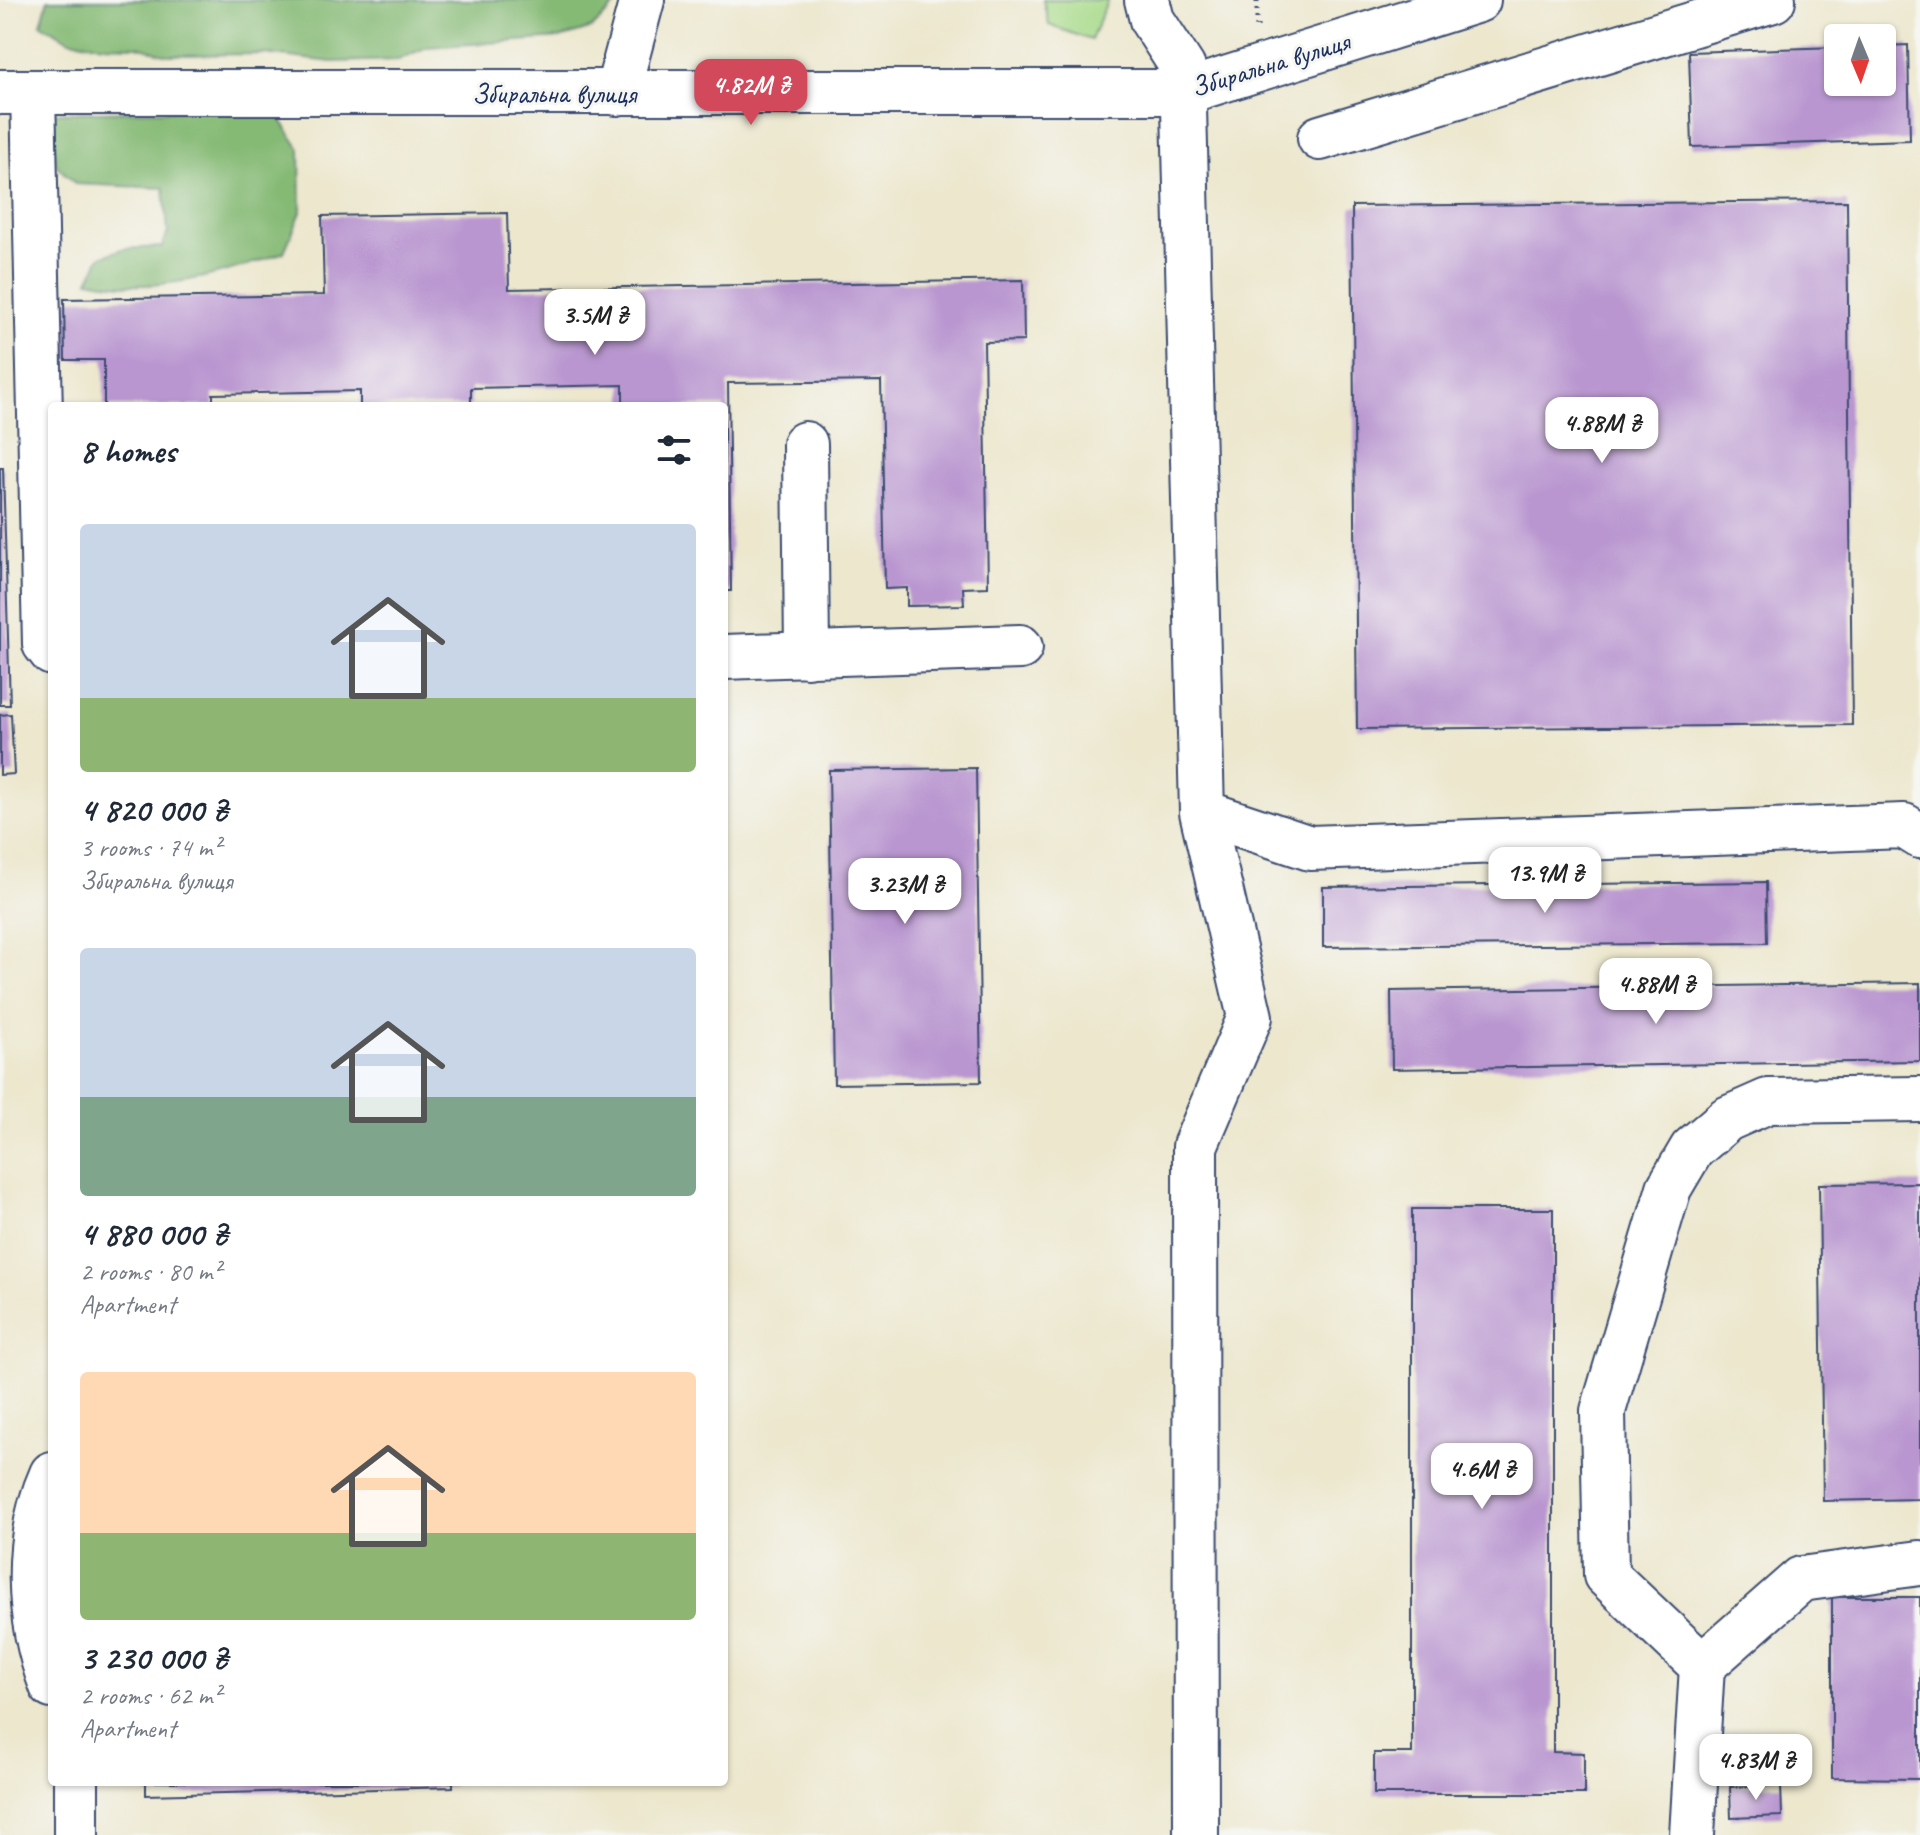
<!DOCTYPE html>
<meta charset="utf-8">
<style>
:root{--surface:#fff;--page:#f6f6f7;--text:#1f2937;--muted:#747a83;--accent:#d1495b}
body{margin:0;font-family:Caveat,sans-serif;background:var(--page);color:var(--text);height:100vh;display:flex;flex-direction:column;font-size:30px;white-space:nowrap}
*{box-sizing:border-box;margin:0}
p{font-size:26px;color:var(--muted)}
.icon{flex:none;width:44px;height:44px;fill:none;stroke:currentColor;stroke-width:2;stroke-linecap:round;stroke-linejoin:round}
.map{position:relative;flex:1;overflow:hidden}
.details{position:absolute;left:48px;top:402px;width:680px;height:1384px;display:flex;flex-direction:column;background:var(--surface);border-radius:8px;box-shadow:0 2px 6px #0004}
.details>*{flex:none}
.needle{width:52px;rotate:178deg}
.controls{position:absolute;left:1824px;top:24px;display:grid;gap:16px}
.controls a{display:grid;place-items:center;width:72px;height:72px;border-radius:8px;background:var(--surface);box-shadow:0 2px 6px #0004;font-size:40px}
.price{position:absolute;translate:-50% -68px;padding:0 18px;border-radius:16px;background:#fff;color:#222;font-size:26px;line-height:52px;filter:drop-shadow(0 2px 4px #0008)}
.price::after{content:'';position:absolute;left:50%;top:48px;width:24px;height:18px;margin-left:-12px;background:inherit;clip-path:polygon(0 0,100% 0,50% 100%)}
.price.selected{background:var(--accent);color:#fff}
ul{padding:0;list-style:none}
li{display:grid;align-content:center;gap:16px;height:424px;padding:0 32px}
li span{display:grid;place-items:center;height:248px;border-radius:8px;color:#555}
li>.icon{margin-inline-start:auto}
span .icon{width:144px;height:144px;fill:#fffc;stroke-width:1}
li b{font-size:34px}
h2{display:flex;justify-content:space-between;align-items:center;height:96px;padding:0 32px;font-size:34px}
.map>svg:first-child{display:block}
</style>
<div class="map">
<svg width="1920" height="1835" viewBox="0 0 1920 1835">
<rect width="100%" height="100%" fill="#f6f6f2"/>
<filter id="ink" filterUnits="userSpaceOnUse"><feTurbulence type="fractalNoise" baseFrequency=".0125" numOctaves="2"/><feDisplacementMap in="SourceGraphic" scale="16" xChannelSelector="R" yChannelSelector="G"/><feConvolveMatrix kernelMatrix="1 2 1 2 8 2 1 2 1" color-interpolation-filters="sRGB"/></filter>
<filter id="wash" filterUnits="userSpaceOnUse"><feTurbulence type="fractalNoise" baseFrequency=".006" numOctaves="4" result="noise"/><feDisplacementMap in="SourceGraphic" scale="32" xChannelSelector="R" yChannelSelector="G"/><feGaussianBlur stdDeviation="1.8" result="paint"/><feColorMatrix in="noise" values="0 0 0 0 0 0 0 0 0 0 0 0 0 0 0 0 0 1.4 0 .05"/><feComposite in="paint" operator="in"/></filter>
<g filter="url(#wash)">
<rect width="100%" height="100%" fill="#ece7cd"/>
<path fill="#a7da89" stroke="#618474" stroke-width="2" d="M1043 0H1108L1091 40 1049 25Z"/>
<path fill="#85ba75" stroke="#50746a" stroke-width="2" d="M48 0H615L619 2 592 28 561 38 427 47 398 60 332 62 264 54 168 55 137 46 103 45 70 40 41 24Z
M245 109 278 116 300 149 301 212 284 252C224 275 153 295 89 280L100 257 123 249 162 247 168 232 164 188 76 184 57 166 51 131V113Z"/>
<g id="blocks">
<path fill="#b996d0" d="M1908 45 1910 140 1692 147 1689 52 1838 47V82H1882V46Z
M1847 201 1852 725 1357 729 1352 206Z
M507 213 509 289 1023 280 1024 341 984 342 988 587 963 588 964 605 907 606V588L885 589 881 381 728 383 731 591H724V406H623V385L471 388V406H360V391L213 394V406H104V360H65L64 299 324 295 322 216Z
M0 468H3L10 705H0Z
M11 714 14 774 0 775V715Z
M976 768 981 1082 834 1084 829 770Z
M1766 882 1767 943 1323 947V887Z
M1920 983V1061L1392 1069 1391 991Z
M1920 1183V1499L1823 1501 1819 1184Z
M1412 1209H1553V1752L1584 1753V1794H1374V1753H1412Z
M1832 1597H1920V1779L1832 1778Z
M146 1782H453V1787L146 1795Z
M1781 1785 1782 1816 1731 1818 1730 1787Z"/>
</g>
</g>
<g filter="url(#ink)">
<use href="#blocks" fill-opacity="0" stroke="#3a4b6f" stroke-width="2"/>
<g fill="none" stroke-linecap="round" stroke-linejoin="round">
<defs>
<path id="minor" d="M1147 0 1152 20 1183 68 1202 812 1250 1017 1195 1146 1196 1835
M0 92H1184L1478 0
M33 92 45 644 52 653
M617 93 642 0
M1320 138 1773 0
M805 444 807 655
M724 657 1020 647
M1202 812 1310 848 1904 826 1920 836
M52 1474C23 1539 27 1620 52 1686
M1702 1666 1801 1579 1920 1563
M76 1835V1782
M1692 1835 1702 1666 1606 1575 1603 1411 1669 1188 1692 1149 1727 1119 1768 1101 1920 1099"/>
</defs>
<use href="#minor" stroke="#3a4b6f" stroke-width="48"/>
<path stroke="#3a4b6f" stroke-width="5" stroke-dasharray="2 6" stroke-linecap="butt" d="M1257 27V0"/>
<use href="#minor" stroke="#fff" stroke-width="44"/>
</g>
</g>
<g text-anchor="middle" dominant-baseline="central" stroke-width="6" stroke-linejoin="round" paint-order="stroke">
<g font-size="28" fill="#1b2f5e" stroke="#f6f6f2">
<text transform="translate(1270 64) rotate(-17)">Збиральна вулиця</text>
<text x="554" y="93">Збиральна вулиця</text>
</g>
</g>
</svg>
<div class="controls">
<a><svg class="needle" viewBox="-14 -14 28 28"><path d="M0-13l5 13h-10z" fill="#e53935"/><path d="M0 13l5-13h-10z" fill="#747a83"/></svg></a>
</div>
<b class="price selected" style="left:751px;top:127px">4.82M ₴</b>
<b class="price" style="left:595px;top:357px">3.5M ₴</b>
<b class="price" style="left:1602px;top:465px">4.88M ₴</b>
<b class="price" style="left:1545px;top:915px">13.9M ₴</b>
<b class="price" style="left:905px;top:926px">3.23M ₴</b>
<b class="price" style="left:1656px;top:1026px">4.88M ₴</b>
<b class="price" style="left:1482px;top:1511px">4.6M ₴</b>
<b class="price" style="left:1756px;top:1802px">4.83M ₴</b>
<section class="details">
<h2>8 homes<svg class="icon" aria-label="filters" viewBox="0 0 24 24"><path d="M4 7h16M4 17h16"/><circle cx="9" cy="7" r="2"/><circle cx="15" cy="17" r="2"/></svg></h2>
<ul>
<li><span style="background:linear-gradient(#c9d6e8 70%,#8fb573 0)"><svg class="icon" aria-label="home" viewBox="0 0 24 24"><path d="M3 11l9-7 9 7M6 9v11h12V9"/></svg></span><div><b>4 820 000 ₴</b><p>3 rooms · 74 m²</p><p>Збиральна вулиця</p></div></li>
<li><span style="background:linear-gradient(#c9d6e8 60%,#7fa58c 0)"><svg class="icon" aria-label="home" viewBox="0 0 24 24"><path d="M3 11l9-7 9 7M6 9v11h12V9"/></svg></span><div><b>4 880 000 ₴</b><p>2 rooms · 80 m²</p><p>Apartment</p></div></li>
<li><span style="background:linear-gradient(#ffd9b3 65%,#8fb573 0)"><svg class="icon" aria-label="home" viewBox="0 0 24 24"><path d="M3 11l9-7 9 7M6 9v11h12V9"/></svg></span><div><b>3 230 000 ₴</b><p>2 rooms · 62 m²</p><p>Apartment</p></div></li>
</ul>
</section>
</div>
